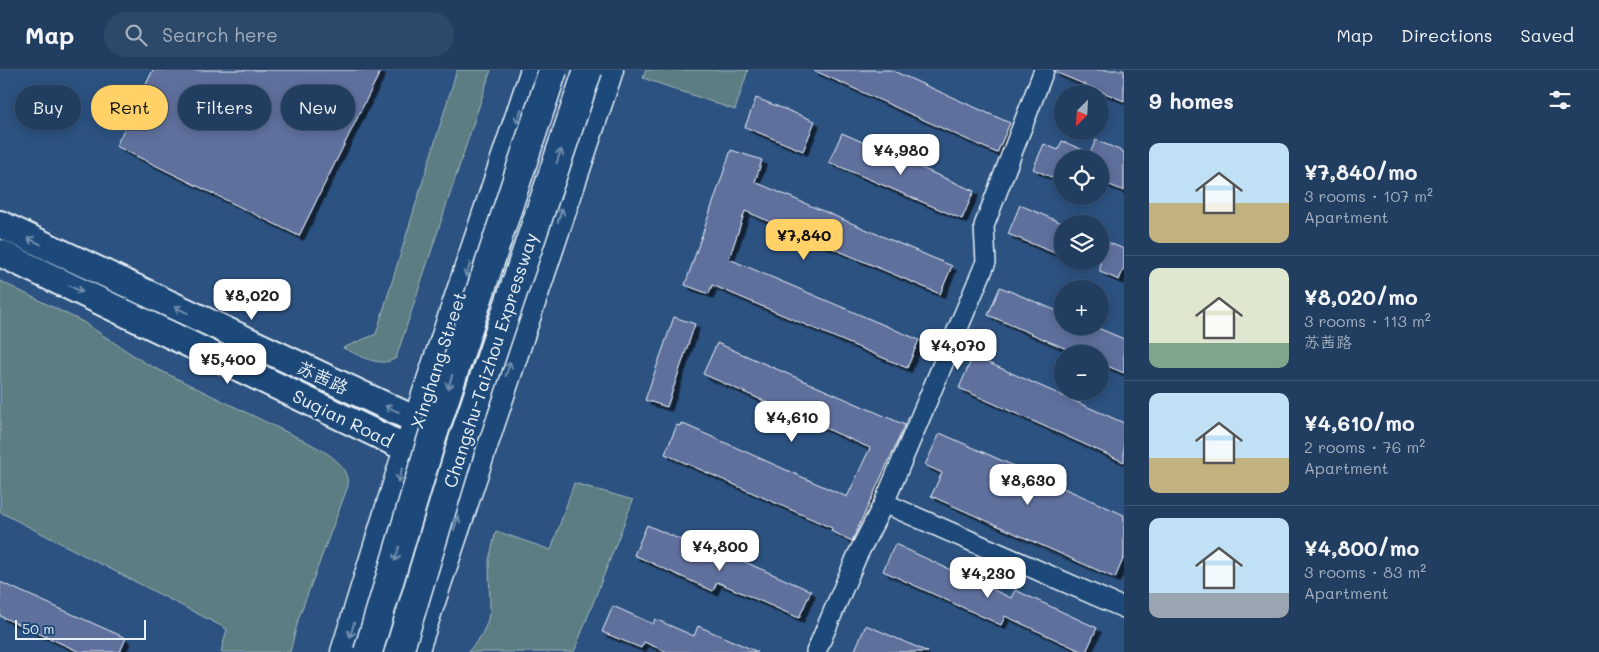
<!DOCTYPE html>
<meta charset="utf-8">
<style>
:root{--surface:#213e61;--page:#2d496a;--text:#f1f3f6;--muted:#a2aebd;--line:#3e5776;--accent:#ffd166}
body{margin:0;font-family:Mali,"LXGW WenKai TC",sans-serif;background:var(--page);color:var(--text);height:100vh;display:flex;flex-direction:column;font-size:19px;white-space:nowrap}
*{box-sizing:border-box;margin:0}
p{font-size:16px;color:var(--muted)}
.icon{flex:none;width:28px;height:28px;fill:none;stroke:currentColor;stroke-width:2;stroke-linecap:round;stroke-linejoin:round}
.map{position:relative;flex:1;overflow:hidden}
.sheet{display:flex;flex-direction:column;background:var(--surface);width:475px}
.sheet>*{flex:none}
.hud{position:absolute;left:15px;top:15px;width:475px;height:45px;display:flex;gap:10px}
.needle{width:32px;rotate:204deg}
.controls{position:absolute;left:1054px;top:15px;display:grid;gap:10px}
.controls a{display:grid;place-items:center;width:55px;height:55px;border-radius:50%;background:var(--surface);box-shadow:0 2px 12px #0003,0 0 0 1px var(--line);font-size:25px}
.scale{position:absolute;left:15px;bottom:12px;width:131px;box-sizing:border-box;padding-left:5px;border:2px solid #e8f1f8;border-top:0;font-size:14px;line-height:18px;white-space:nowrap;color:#e8f1f8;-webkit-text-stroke:4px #1f4a7a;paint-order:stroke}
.price{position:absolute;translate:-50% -42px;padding:0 11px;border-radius:10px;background:#fff;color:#222;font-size:16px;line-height:32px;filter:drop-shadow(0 1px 2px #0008)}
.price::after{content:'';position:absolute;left:50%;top:30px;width:15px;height:11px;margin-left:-8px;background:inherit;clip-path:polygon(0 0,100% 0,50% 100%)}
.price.current{background:var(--accent);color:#111}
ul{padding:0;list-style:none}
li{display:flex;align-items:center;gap:15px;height:125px;padding:0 25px}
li+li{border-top:1px solid var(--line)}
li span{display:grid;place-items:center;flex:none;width:140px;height:100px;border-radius:10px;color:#555}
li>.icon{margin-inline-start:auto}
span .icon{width:60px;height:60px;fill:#fffc;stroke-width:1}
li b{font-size:21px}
h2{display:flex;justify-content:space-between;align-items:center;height:60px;padding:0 25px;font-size:21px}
.pill{padding:0 18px;border-radius:22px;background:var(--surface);box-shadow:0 2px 12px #0003,0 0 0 1px var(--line);font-size:18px;line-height:45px}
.pill.current{background:var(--accent);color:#111}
header{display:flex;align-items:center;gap:30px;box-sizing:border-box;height:70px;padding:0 25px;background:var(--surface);border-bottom:1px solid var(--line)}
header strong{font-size:24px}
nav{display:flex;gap:28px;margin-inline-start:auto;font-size:18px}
.search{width:350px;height:45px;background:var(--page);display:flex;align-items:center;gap:12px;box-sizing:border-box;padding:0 18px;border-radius:28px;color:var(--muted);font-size:19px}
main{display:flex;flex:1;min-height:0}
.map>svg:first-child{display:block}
</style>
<header>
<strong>Map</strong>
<div class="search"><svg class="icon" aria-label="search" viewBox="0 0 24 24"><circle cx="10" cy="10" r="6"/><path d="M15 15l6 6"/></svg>Search here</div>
<nav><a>Map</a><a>Directions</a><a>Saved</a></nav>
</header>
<main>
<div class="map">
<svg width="1124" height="582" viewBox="0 0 1124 582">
<defs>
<filter id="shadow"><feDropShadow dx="4.5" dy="4.5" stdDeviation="0" flood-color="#0009"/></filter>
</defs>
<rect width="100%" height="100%" fill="#2c5281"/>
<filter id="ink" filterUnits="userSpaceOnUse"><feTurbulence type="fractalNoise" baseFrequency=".02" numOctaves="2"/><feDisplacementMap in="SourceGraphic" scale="10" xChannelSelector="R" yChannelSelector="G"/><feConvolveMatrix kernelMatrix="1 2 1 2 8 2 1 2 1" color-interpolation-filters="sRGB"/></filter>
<g filter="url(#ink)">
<path fill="#5b7d81" stroke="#a2b7bc" d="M457 0H491L396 288C380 299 359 285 343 278L376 264Z
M646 0H748L735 40 643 8Z
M0 211 83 252 145 293 311 374C329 384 348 394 348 416L299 547 290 582H221L227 559 0 442Z
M574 413 633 430 574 582H468L481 566 487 553 490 540 489 490 496 461 551 480Z"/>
<path fill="#61709d" stroke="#e8f1f8" filter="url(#shadow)" d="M153 0H381L299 166 116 76Z
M813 0H891L1010 53 997 83Z
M1055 0H1124V31L1055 2Z
M756 28 815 51 803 81 745 57Z
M842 63 974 121 962 149 829 92Z
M1096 70 1124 82V121L1100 111V89H1062V112L1033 99 1044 74 1058 80 1062 71 1090 83Z
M731 80 762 90 755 112 952 196 940 224 745 141 729 189 919 270 907 298 712 215 709 224 685 215Z
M1020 135 1062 153V186L1008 164Z
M1100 169 1124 179V198L1119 210 1100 202Z
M1000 217 1062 243V256H1093L1124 269V303L1100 293V284H1078L988 245Z
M674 247 695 254 667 337 645 330Z
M717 273 905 355 852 471 831 461 832 458 665 384 677 355 680 356 681 353 847 427 870 378 703 304Z
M973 286 1124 353V392L959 318Z
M940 363 1124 445V487L1115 508 931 426 942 403 925 395Z
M647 455 727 490 729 485 811 521 799 548 717 512 713 521 634 485Z
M895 474 1011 528 1015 520 1097 558 1086 582H1083L1005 546 1001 555 883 501Z
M0 512 126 568 120 582H80L0 546Z
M613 536 653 554 655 549 694 566 698 556 758 582H667L644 572 641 578 602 562Z
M866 555 928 582H854Z"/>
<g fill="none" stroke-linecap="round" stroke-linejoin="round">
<defs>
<path id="minor" d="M884 433 1124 538
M816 582 857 486 884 433 986 192 984 156 1044 0"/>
<path id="secondary" d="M0 154 418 351 475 395
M0 183 408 379 428 384"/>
<path id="primary" d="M345 582 408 379 535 0
M414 582 609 0"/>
</defs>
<use href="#minor" stroke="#e8f1f8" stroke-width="22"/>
<use href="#secondary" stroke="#e8f1f8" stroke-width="30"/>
<use href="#primary" stroke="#e8f1f8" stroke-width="31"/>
<use href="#minor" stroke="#1f4a7a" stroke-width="19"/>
<use href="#secondary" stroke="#1f4a7a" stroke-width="26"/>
<use href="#primary" stroke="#1f4a7a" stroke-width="28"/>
<defs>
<path id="motorway-bridge" d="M368 582 432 368 553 0
M399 582 460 379 588 0"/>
</defs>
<use href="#motorway-bridge" stroke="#e8f1f8" stroke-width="31" stroke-linecap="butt"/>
<use href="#motorway-bridge" stroke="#1f4a7a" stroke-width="28"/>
</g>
<defs><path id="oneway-shaft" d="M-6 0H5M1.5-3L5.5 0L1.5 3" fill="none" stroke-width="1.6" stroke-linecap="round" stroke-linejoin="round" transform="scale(1.25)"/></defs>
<g stroke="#6f8dac">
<use href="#oneway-shaft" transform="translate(519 46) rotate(108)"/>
<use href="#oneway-shaft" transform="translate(559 86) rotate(-71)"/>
<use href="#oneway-shaft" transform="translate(560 145) rotate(-71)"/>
<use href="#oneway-shaft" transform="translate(34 171) rotate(-154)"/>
<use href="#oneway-shaft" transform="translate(468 200) rotate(108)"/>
<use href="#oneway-shaft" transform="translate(76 219) rotate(26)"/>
<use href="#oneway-shaft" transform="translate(181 240) rotate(-155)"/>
<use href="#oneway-shaft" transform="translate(508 299) rotate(-71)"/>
<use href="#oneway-shaft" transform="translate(450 312) rotate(108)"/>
<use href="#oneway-shaft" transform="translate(392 339) rotate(-155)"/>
<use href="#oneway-shaft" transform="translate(400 405) rotate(107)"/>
<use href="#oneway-shaft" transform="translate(456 453) rotate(-72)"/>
<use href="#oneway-shaft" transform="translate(397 484) rotate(107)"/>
<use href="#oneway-shaft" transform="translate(352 560) rotate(107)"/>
</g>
</g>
<g text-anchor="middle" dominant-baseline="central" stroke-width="4.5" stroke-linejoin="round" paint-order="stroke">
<g font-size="18" fill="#e8f1f8" stroke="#1f4a7a">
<text transform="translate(438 290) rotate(-72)">Xinghang Street</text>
<text transform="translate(490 290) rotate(-72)">Changshu-Taizhou Expressway</text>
<text transform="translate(323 307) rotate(25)">苏茜路</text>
<text transform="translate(343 348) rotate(26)">Suqian Road</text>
</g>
</g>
</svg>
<div class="controls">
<a><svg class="needle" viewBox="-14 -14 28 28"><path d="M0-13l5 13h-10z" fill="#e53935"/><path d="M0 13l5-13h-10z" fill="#a2aebd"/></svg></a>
<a><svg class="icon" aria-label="locate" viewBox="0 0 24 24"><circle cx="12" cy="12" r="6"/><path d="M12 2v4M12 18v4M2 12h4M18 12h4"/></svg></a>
<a><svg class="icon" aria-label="layers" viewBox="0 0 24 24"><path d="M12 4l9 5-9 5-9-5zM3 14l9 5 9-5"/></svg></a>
<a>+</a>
<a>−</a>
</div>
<div class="scale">50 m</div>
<b class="price" style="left:901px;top:106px">¥4,980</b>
<b class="price current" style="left:804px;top:191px">¥7,840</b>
<b class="price" style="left:252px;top:251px">¥8,020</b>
<b class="price" style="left:958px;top:301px">¥4,070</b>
<b class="price" style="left:228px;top:315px">¥5,400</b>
<b class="price" style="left:792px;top:373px">¥4,610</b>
<b class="price" style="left:1028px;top:436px">¥8,630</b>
<b class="price" style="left:720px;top:502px">¥4,800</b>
<b class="price" style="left:988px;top:529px">¥4,230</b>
<div class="hud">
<a class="pill">Buy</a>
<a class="pill current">Rent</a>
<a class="pill">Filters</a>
<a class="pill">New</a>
</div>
</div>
<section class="sheet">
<h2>9 homes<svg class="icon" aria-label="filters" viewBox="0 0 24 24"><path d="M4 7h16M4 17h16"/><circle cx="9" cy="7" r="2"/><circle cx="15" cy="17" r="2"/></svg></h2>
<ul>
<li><span style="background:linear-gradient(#bfe0f5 60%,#c2b280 0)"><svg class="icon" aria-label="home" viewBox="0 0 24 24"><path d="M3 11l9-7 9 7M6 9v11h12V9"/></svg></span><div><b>¥7,840/mo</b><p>3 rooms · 107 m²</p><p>Apartment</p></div></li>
<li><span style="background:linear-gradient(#dfe7d0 75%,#7fa58c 0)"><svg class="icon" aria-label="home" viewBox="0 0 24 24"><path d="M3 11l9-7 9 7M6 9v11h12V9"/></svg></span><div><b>¥8,020/mo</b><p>3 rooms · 113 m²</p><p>苏茜路</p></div></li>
<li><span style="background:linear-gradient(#bfe0f5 65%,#c2b280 0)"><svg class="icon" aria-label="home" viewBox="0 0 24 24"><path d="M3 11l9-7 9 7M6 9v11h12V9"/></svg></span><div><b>¥4,610/mo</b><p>2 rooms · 76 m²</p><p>Apartment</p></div></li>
<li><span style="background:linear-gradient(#bfe0f5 75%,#9aa5b1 0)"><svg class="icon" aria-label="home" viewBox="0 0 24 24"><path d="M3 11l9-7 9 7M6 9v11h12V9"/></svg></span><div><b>¥4,800/mo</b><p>3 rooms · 83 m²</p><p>Apartment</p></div></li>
</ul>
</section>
</main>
